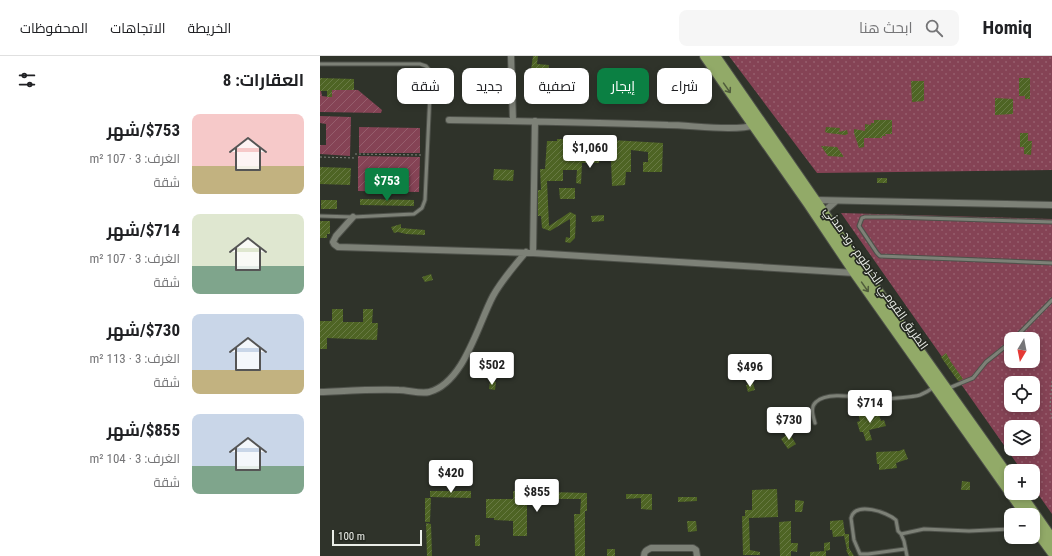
<!DOCTYPE html>
<html lang="ar">
<meta charset="utf-8">
<style>
:root{--surface:#fff;--page:#f6f6f6;--text:#202124;--muted:#757577;--line:#e0e0e0;--accent:#0b8043}
body{margin:0;font-family:"Roboto Condensed",Cairo,sans-serif;background:var(--page);color:var(--text);direction:rtl;height:100vh;display:flex;flex-direction:column;font-size:15px;white-space:nowrap}
*{box-sizing:border-box;margin:0}
p{font-size:13px;color:var(--muted)}
.icon{flex:none;width:22px;height:22px;fill:none;stroke:currentColor;stroke-width:2;stroke-linecap:round;stroke-linejoin:round}
.map{position:relative;flex:1;overflow:hidden;direction:ltr}
.side{display:flex;flex-direction:column;background:var(--surface);width:320px}
.side>*{flex:none}
.hud{position:absolute;left:12px;top:12px;width:380px;height:36px;direction:rtl;display:flex;gap:8px}
.needle{width:26px;rotate:190deg}
.controls{position:absolute;left:684px;top:276px;display:grid;gap:8px}
.controls a{display:grid;place-items:center;width:36px;height:36px;border-radius:8px;background:var(--surface);box-shadow:0 2px 6px #0003;font-size:20px}
.scale{position:absolute;left:12px;bottom:10px;width:90px;box-sizing:border-box;padding-left:4px;border:2px solid #ebeee8;border-top:0;font-size:11px;line-height:14px;white-space:nowrap;color:#ebeee8;-webkit-text-stroke:3px #252921;paint-order:stroke}
.price{position:absolute;translate:-50% -34px;padding:0 9px;border-radius:4px;background:#fff;color:#222;font-size:13px;line-height:26px;filter:drop-shadow(0 1px 2px #0008)}
.price::after{content:'';position:absolute;left:50%;top:24px;width:12px;height:9px;margin-left:-6px;background:inherit;clip-path:polygon(0 0,100% 0,50% 100%)}
.price.current{background:var(--accent);color:#fff}
ul{padding:0;list-style:none}
li{display:flex;align-items:center;gap:12px;height:100px;padding:0 16px}
li span{display:grid;place-items:center;flex:none;width:112px;height:80px;border-radius:8px;color:#555}
li>.icon{margin-inline-start:auto}
span .icon{width:48px;height:48px;fill:#fffc;stroke-width:1}
li b{font-size:17px}
h2{display:flex;justify-content:space-between;align-items:center;height:48px;padding:0 16px;font-size:17px}
.chip{padding:0 14px;border-radius:8px;background:var(--surface);box-shadow:0 2px 6px #0003;font-size:14px;line-height:36px}
.chip.current{background:var(--accent);color:#fff}
header{display:flex;align-items:center;gap:24px;box-sizing:border-box;height:56px;padding:0 20px;background:var(--surface);border-bottom:1px solid var(--line)}
header strong{font-size:19px}
nav{display:flex;gap:22px;margin-inline-start:auto;font-size:14px}
.search{width:280px;height:36px;background:var(--page);display:flex;align-items:center;gap:10px;box-sizing:border-box;padding:0 14px;border-radius:8px;color:var(--muted);font-size:15px}
main{display:flex;flex:1;min-height:0}
.map>svg:first-child{display:block}
</style>
<header>
<strong>Homiq</strong>
<div class="search"><svg class="icon" aria-label="search" viewBox="0 0 24 24"><circle cx="10" cy="10" r="6"/><path d="M15 15l6 6"/></svg>ابحث هنا</div>
<nav><a>الخريطة</a><a>الاتجاهات</a><a>المحفوظات</a></nav>
</header>
<main>
<div class="map">
<svg width="732" height="500" viewBox="0 0 732 500">
<defs>
<pattern id="grass-dots" width="8" height="8" patternUnits="userSpaceOnUse"><rect width="8" height="8" fill="#854355"/><path d="M2 2h.1M6 6h.1" fill="none" stroke="#965e6d" stroke-width="1.8" stroke-linecap="round"/></pattern>
<pattern id="garden-furrows" width="10" height="10" patternUnits="userSpaceOnUse"><rect width="10" height="10" fill="#854355"/><path d="M-1 1l2-2M0 10L10 0M9 11l2-2" fill="none" stroke="#965e6d"/></pattern>
<pattern id="building-hatch" width="6" height="6" patternUnits="userSpaceOnUse"><rect width="6" height="6" fill="#4e6424"/><path d="M-1 1l2-2M0 6l6-6M5 7l2-2" fill="none" stroke="#687a44"/></pattern>
</defs>
<rect width="100%" height="100%" fill="#2f332a"/>
<path fill="url(#grass-dots)" fill-rule="evenodd" d="M409 0H732V114L497 117Z
M521 157 732 163V458L713 431V415H702ZM691 283H713V305H691ZM691 327H713V349H691ZM691 371H713V393H691Z"/>
<path fill="url(#garden-furrows)" d="M11 33 38 34 62 54 61 57 0 56V35H1L2 40 9 41Z
M0 60 31 61 30 100 0 98V89H6V68L0 67Z
M39 71 100 72V97H39Z
M38 100 100 101 99 136 38 135Z"/>
<path fill="url(#building-hatch)" d="M213 0H218L217 8 229 9 228 16 211 14Z
M0 22 34 23V34H12V41H7V35H0Z
M699 22H710V43H705V40H699Z
M86 23 101 24 100 37 85 36Z
M165 24 185 26 183 40 163 37Z
M591 25H604V45L592 46Z
M675 42 693 43V58L675 59Z
M554 64H572V78H565L566 80H562V82H544V91L539 92 534 77V73L545 75V68L551 69V67H554Z
M506 71 520 72 519 76 527 74 528 78 525 79 508 77 505 76Z
M700 77H708V85H712L711 99 704 98V91H700Z
M237 83H257L256 92H279V94H292V84L343 87 342 116H323V106H328V96L311 94V116H306L305 129 292 130 291 105H279V107H262L261 128 256 127 257 114H243V125H227L229 170 250 156 256 159 255 182 250 187 245 186 246 181 250 182V163L230 175 222 172 221 160H218V134H221L220 113H225L227 85H237Z
M501 90 517 91 524 101 508 100Z
M0 111 31 112 30 129 0 128Z
M174 113 194 114 193 125 173 124Z
M557 122H567V127H557Z
M239 132H255V143H240Z
M40 143 94 144V150L40 149Z
M1 144H17V153H1Z
M284 159V165L272 166 271 160Z
M0 165H10V178H7V182H0Z
M81 168V172L105 174V179L86 178 78 176 74 177 71 171Z
M111 218 113 224 105 226 102 221Z
M12 253H23V266H43V253H53L52 267H58L57 284 7 282V293H0V265H12Z
M626 297 631 306 643 323 638 325 621 301Z
M170 325 176 326 175 334 169 333Z
M433 327 435 334 428 336 426 329Z
M543 355 545 360 558 355 561 365 564 364 566 370 549 374 552 384 546 385 543 376H540L537 366 540 365 538 357Z
M469 377 476 388 468 393 461 383Z
M584 393 588 403 576 407 577 412 559 414V408H557L556 396 579 395Z
M642 425 650 426V434H641Z
M457 433 458 461 429 462 430 494 440 496V499H423L422 460H425V454H432V434Z
M110 435H151V442L110 441Z
M193 435 267 437V455H265V500H255L254 458H260L261 443H207V480H193V465L174 464V462H166V443H193Z
M306 438H332V454L321 453V442L306 443Z
M358 441H377V445L358 446Z
M105 442H111L110 466H105Z
M475 444 484 445 482 456H475Z
M523 464 525 478H529V492L534 500H529L526 494H527L524 480 513 481 512 474H510V465Z
M367 465H376L377 475 368 476Z
M471 465V487H478L477 496 471 495V500H460L459 466Z
M106 467 111 468 112 500H107Z
M155 479H160V490H155Z
M510 486V494L504 495V487Z
M287 493H295V500H287Z
M506 495V500H490V496Z"/>
<g fill="none" stroke-linecap="round" stroke-linejoin="round">
<defs>
<path id="service" d="M0 8H100L106 10 111 16 105 144 102 152 94 158 33 161 0 160
M732 166 572 161H545L542 162 539 170 557 197 560 200 732 207
M694 283 732 244
M629 332 653 322 666 306 691 286
M495 367C493 360 490 351 496 346 508 334 544 343 560 343 568 343 594 341 600 339 605 337 610 334 614 331
M581 478 578 475 576 464C567 456 535 445 531 462L534 484 540 498H548L585 493
M587 500 584 485 581 478 604 473 649 475 691 473"/>
<path id="minor" d="M191 0 193 65
M129 64C202 65 275 66 348 69 371 69 415 76 435 69
M495 144 732 149
M505 159 507 153 516 145
M33 161 16 180 13 186 14 188 18 191 213 197 535 217
M213 197 215 65
M0 336C26 335 53 333 79 334 88 334 100 338 109 336 144 327 158 268 173 240 182 224 194 210 206 196
M324 500C324 495 327 494 331 492H373L376 494 377 500"/>
<path id="trunk" d="M385 0 488 147 535 217 706 459
M395 0 591 283 691 424
M700 437 732 483
M713 470 732 496"/>
</defs>
<use href="#service" stroke="#4e514a" stroke-width="5"/>
<use href="#minor" stroke="#4e514a" stroke-width="8"/>
<use href="#trunk" stroke="#4e514a" stroke-width="12"/>
<path stroke="#81857d" stroke-width="1" stroke-dasharray="2 2" stroke-linecap="butt" d="M35 98 102 99
M0 101 35 102
M732 325 730 352 732 363"/>
<use href="#service" stroke="#7d8177" stroke-width="3"/>
<use href="#minor" stroke="#7d8177" stroke-width="6"/>
<use href="#trunk" stroke="#92aa68" stroke-width="10"/>
</g>
<defs><path id="oneway-shaft" d="M-6 0H5M1.5-3L5.5 0L1.5 3" fill="none" stroke-width="1.6" stroke-linecap="round" stroke-linejoin="round"/></defs>
<g stroke="#515d3d">
<use href="#oneway-shaft" transform="translate(407 32) rotate(55)"/>
<use href="#oneway-shaft" transform="translate(545 231) rotate(55)"/>
</g>
<g text-anchor="middle" dominant-baseline="central" stroke-width="3.5" stroke-linejoin="round" paint-order="stroke">
<g font-size="12" fill="#ebeee8" stroke="#252921">
<text transform="translate(556 222) rotate(55)">الطريق القومي الخرطوم - ود مدني</text>
</g>
</g>
</svg>
<div class="controls">
<a><svg class="needle" viewBox="-14 -14 28 28"><path d="M0-13l5 13h-10z" fill="#e53935"/><path d="M0 13l5-13h-10z" fill="#757577"/></svg></a>
<a><svg class="icon" aria-label="locate" viewBox="0 0 24 24"><circle cx="12" cy="12" r="6"/><path d="M12 2v4M12 18v4M2 12h4M18 12h4"/></svg></a>
<a><svg class="icon" aria-label="layers" viewBox="0 0 24 24"><path d="M12 4l9 5-9 5-9-5zM3 14l9 5 9-5"/></svg></a>
<a>+</a>
<a>−</a>
</div>
<div class="scale">100 m</div>
<b class="price" style="left:270px;top:113px">$1,060</b>
<b class="price current" style="left:67px;top:146px">$753</b>
<b class="price" style="left:172px;top:330px">$502</b>
<b class="price" style="left:430px;top:332px">$496</b>
<b class="price" style="left:550px;top:368px">$714</b>
<b class="price" style="left:469px;top:385px">$730</b>
<b class="price" style="left:131px;top:438px">$420</b>
<b class="price" style="left:217px;top:457px">$855</b>
<div class="hud">
<a class="chip">شراء</a>
<a class="chip current">إيجار</a>
<a class="chip">تصفية</a>
<a class="chip">جديد</a>
<a class="chip">شقة</a>
</div>
</div>
<section class="side">
<h2>العقارات: 8<svg class="icon" aria-label="filters" viewBox="0 0 24 24"><path d="M4 7h16M4 17h16"/><circle cx="9" cy="7" r="2"/><circle cx="15" cy="17" r="2"/></svg></h2>
<ul>
<li><span style="background:linear-gradient(#f6c9c9 65%,#c2b280 0)"><svg class="icon" aria-label="home" viewBox="0 0 24 24"><path d="M3 11l9-7 9 7M6 9v11h12V9"/></svg></span><div><b>$753/شهر</b><p>الغرف: 3 · 107 m²</p><p>شقة</p></div></li>
<li><span style="background:linear-gradient(#dfe7d0 65%,#7fa58c 0)"><svg class="icon" aria-label="home" viewBox="0 0 24 24"><path d="M3 11l9-7 9 7M6 9v11h12V9"/></svg></span><div><b>$714/شهر</b><p>الغرف: 3 · 107 m²</p><p>شقة</p></div></li>
<li><span style="background:linear-gradient(#c9d6e8 70%,#c2b280 0)"><svg class="icon" aria-label="home" viewBox="0 0 24 24"><path d="M3 11l9-7 9 7M6 9v11h12V9"/></svg></span><div><b>$730/شهر</b><p>الغرف: 3 · 113 m²</p><p>شقة</p></div></li>
<li><span style="background:linear-gradient(#c9d6e8 65%,#7fa58c 0)"><svg class="icon" aria-label="home" viewBox="0 0 24 24"><path d="M3 11l9-7 9 7M6 9v11h12V9"/></svg></span><div><b>$855/شهر</b><p>الغرف: 3 · 104 m²</p><p>شقة</p></div></li>
</ul>
</section>
</main>
